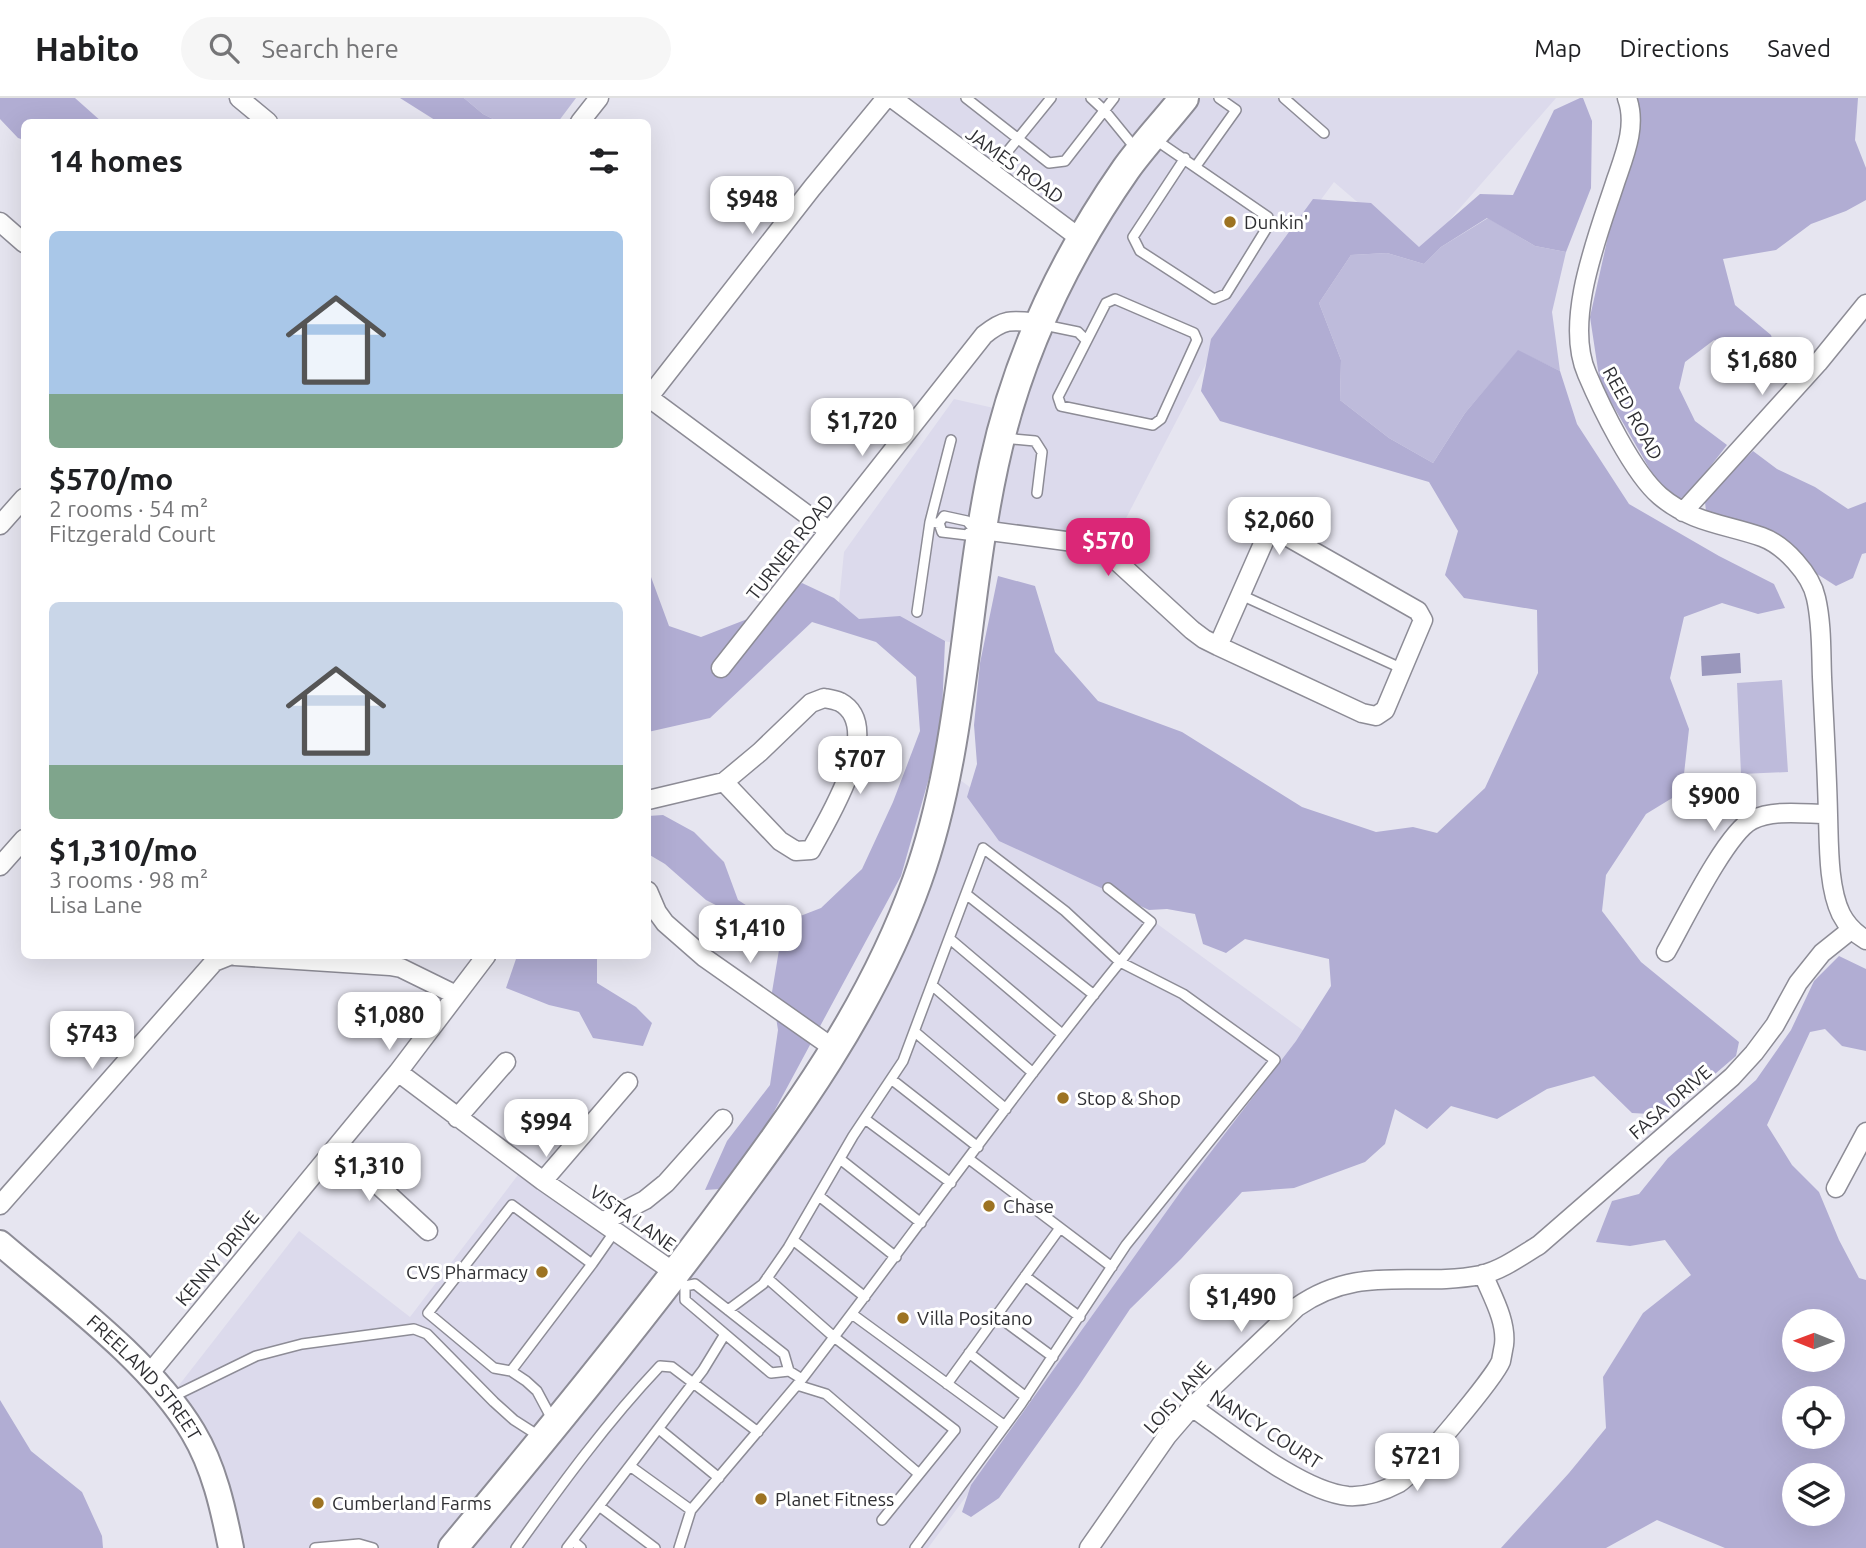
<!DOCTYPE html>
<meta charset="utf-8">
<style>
:root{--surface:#fff;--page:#f6f6f6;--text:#202124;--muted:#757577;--line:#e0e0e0;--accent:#db2777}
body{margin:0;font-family:Ubuntu,sans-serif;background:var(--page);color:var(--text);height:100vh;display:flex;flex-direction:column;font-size:26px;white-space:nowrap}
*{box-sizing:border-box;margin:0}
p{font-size:23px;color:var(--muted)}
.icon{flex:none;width:38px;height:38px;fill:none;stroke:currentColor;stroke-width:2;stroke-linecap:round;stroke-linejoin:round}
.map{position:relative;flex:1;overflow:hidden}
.side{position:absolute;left:21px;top:21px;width:630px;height:840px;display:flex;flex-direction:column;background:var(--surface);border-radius:10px;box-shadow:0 7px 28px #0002}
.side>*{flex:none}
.needle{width:46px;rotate:271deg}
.buttons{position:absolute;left:1782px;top:1211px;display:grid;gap:14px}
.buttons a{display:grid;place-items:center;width:63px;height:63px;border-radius:50%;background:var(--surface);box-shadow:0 7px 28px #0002;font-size:35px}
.price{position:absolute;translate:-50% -60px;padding:0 16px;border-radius:14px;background:#fff;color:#222;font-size:23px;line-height:46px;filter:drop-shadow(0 2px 4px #0008)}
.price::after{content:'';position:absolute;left:50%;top:42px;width:21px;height:16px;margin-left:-10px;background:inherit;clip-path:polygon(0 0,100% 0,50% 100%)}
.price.selected{background:var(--accent);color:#fff}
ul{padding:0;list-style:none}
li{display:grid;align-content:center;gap:14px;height:371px;padding:0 28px}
li span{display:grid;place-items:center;height:217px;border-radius:10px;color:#555}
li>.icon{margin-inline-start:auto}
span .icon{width:126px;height:126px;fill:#fffc;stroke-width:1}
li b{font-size:30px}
h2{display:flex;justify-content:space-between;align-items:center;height:84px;padding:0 28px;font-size:30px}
header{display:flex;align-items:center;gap:42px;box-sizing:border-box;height:98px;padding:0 35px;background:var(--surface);border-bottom:2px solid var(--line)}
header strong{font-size:33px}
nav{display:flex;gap:38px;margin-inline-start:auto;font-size:24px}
.search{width:490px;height:63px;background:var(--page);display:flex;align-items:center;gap:18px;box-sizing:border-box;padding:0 24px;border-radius:38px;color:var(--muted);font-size:26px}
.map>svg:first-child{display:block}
</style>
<header>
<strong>Habito</strong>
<div class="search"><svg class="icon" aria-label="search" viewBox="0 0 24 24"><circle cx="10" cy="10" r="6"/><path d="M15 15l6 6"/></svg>Search here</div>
<nav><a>Map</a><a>Directions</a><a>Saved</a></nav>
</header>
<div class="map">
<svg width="1866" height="1450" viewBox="0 0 1866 1450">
<rect width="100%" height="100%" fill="#e6e5f0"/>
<path fill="#dcdaec" d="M892 0H1556L1419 157 1334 84 1222 235 1108 455 986 433 966 547 837 524 844 454 954 301 1007 313 1081 141Z
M945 671 1308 936 928 1450H231L169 1300 299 1133 410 1219 524 1069 675 1175 877 880Z"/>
<path fill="#bebbdb" d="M464 0H576L558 24H499L483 16Z
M1488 120 1535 148 1566 154 1552 214 1560 273 1518 253 1465 315 1433 365 1389 340 1340 302 1341 262 1319 205 1351 157 1387 155 1424 166 1441 149Z
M1782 582 1788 674 1741 676 1737 585Z"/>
<path fill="#b1add3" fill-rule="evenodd" d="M0 0H75L102 24H24V42L18 40 0 21Z
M400 0H464L483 16 499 24H438Z
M1580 0H1583L1592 23 1591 90 1566 154 1535 148 1487 120 1441 149 1424 166 1387 155 1351 157 1319 205 1341 262 1340 302 1389 340 1433 365 1465 315 1518 252 1560 273 1577 326 1629 406 1719 458 1774 486 1785 510 1758 516 1722 505 1684 519 1670 580 1689 631 1682 694 1646 716 1606 777 1602 813 1641 864 1739 944 1736 958 1667 1017 1632 1015 1594 978 1547 991 1497 1021 1451 1008 1427 1031 1395 1011 1385 1046 1365 1064 1294 1090 1242 1094 1181 1161 1130 1211 1078 1289 999 1400 971 1419 962 1414 971 1387 1184 1089 1296 943 1331 888 1329 861 1245 841 1226 855 1203 846 1195 816 1167 811 1149 812 999 743 967 699 977 666 974 627 980 565 998 478 1035 488 1055 554 1098 603 1182 634 1302 709 1376 734 1413 729 1437 735 1485 690 1538 575 1537 512 1464 500 1445 477 1458 433 1429 384 1220 323 1201 293 1211 241 1313 101 1371 105 1419 149 1480 96 1513 97 1554 12Z
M1632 0H1858L1855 42 1866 70V102L1846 113 1811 126 1776 152 1723 161 1735 207 1771 237 1777 257 1751 254 1714 242 1685 264 1679 290 1695 323 1727 347 1692 392 1680 401 1656 382 1600 285 1590 219 1611 125Z
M1753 353 1777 371 1815 389 1848 411 1866 404V455L1862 456 1853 480 1836 488 1814 474 1776 436 1706 413 1705 404 1719 385Z
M648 477 651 479 669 528 701 539 750 520 802 485 834 500 859 521 900 518 945 543 941 638 901 778 769 1023 720 1091 705 1092 727 1043 770 987 778 932 772 894 779 852 737 818 706 802 665 766 648 756V718L663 717 694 734 724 764 738 802 777 827 821 810 862 771 893 704 920 633 916 579 876 544 812 524 710 620 648 634Z
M517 858H609L597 860V885L636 909 652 925 643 948 593 940 579 914 549 907 506 890Z
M1839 858 1866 871V953L1842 948 1825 931 1810 934 1767 1027 1792 1067 1819 1094 1839 1142 1859 1180 1866 1182V1450H1725L1657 1422 1606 1450H1501L1569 1375 1606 1330 1603 1279 1643 1215 1691 1177 1665 1142 1630 1148 1596 1144 1612 1103 1639 1096 1668 1060 1756 982 1791 932 1814 883ZM1794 1223H1832V1262H1794ZM1794 1300H1832V1339H1794ZM1794 1377H1832V1416H1794Z
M0 1302 31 1353 82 1394 102 1438 103 1450H0Z"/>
<path fill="#9a97bc" d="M1740 555 1741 575 1702 578 1701 558Z"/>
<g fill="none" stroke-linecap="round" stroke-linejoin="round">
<defs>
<path id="service" d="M966 0 1049 65 1065 63 1114 0
M1091 0 1105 13 1136 51
M1284 0 1324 35
M1153 40 1268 119V128L1226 196 1214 201 1140 153 1133 139 1185 60
M1196 68 1236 12 1219 0
M990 75 1051 0
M1115 201 1194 235 1197 242 1161 321 1153 327 1061 308 1058 299 1106 205Z
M1044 227 1078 234 1086 242
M1004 340 1035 343 1042 354 1037 395
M930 424 951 342
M939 425 942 434 967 437 973 430
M1241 497 1403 571
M917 514 930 424 939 425 944 418 967 423 973 430 977 431
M966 796 1094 897
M950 841 1062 936
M933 888 1033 975
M915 934 1006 1011
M891 981 978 1049
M865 1021 951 1085
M840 1061 921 1125
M969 1061 1112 1169
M819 1098 896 1159
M793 1142 865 1199
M677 1177 685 1188V1202L771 1275 789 1273 802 1281C908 1143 1010 1000 1120 864L1183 896 1275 962 1126 1147 1021 1306 915 1450
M1025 1178 1080 1219
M767 1180 834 1239 955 1332 882 1422
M685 1188 695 1186 784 1256 789 1273
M728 1212 763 1186 788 1150 853 1038 903 963 983 750 1065 813 1120 864 1151 824 1108 790
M852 1216 1005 1328
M996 1217 1053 1259
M969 1255 1026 1299
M511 1273 592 1166
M947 1286 1060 1130
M797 1287 826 1296 919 1376
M172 1299 256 1258 302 1246 414 1231 427 1236 494 1304 514 1322 539 1338
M552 1321 537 1293 526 1283 511 1273 494 1270 428 1215 512 1107 592 1166 615 1133
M659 1331 719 1380
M630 1368 691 1412
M599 1408 655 1450
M573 1443 581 1450
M315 1450 359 1446 373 1450
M516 1450C561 1387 607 1324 660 1268L672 1269 758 1334
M567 1450 703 1272 725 1236
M679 1450 691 1412 802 1281"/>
<path id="minor" d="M239 0 268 24
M892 0 1081 141
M1627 0C1637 27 1625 56 1616 82 1599 135 1563 222 1587 276 1601 309 1633 375 1660 398 1692 425 1725 426 1762 439 1784 447 1811 476 1816 500 1822 526 1821 554 1822 579 1824 625 1827 671 1828 717 1829 746 1828 789 1841 816 1846 826 1856 836 1866 842
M580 24 599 0
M0 124 24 145
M648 299 829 433
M648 300 812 90 886 0
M1683 414 1818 265 1866 206
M0 427 24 400
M982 432 1081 445 1108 455 1192 532 1204 541 1218 548
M1272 436 1288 439 1418 513 1423 522 1385 612 1376 618 1362 615 1218 548 1266 439Z
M721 570 984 237C1005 220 1012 222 1039 225
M824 600C829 601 835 602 840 604 886 629 827 722 811 752L796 753 780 743 724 684 760 654 811 605Z
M648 702 724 684
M0 768 24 741
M648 793 657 814 665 825 705 860 836 952
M1666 854C1682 826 1726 735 1752 722 1774 711 1805 716 1828 716
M235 858 390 868 401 870 456 897
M398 974 543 1083 675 1175
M457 1020 506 964
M337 1049 428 1133
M543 1083 628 984
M1836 1090 1866 1034
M0 1107 214 864 229 858
M602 1124 645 1102 666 1085 723 1021
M149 1276 398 974 486 858
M1192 1309C1231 1336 1302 1394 1348 1398 1365 1399 1384 1393 1399 1385 1414 1376 1495 1279 1501 1263 1502 1258 1503 1252 1504 1247 1507 1223 1492 1198 1483 1176
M1089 1450 1167 1338 1192 1309 1297 1209C1360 1165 1413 1190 1481 1177 1502 1172 1521 1158 1539 1147L1732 979 1754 955 1775 927 1798 885 1822 855 1852 831"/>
<g id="secondary">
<path id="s1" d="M0 1145C64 1200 150 1262 193 1334 214 1369 223 1410 231 1450"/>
</g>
<path id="primary" d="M453 1450C542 1343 630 1236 713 1125 794 1016 871 912 917 783 965 649 964 503 994 366 1017 259 1064 160 1126 71 1144 46 1165 24 1184 0"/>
</defs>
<use href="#service" stroke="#8d8c96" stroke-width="12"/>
<use href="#minor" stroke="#8d8c96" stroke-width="21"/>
<use href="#secondary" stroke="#8d8c96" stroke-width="28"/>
<use href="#primary" stroke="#8d8c96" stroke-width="32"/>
<use href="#service" stroke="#fff" stroke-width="9"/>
<use href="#minor" stroke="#fff" stroke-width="18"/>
<use href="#secondary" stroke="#fff" stroke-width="24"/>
<use href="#primary" stroke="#fff" stroke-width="28"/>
</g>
<g fill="#9d7322" stroke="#fff" stroke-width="2.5">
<circle cx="1230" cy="124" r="7"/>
<circle cx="1063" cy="1000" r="7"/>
<circle cx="989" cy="1108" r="7"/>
<circle cx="542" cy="1174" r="7"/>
<circle cx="903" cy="1220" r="7"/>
<circle cx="761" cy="1401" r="7"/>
<circle cx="318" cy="1405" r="7"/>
</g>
<g text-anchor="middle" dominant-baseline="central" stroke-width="6" stroke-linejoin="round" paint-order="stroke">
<g font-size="19" fill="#2f2f33" stroke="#fff">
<text transform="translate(1015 67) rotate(36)">JAMES ROAD</text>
<text transform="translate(1633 315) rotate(61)">REED ROAD</text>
<text transform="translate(790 449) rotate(-52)">TURNER ROAD</text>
<text transform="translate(1670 1004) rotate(-41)">FASA DRIVE</text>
<text transform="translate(633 1120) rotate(35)">VISTA LANE</text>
<text transform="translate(217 1160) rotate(-50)">KENNY DRIVE</text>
<text stroke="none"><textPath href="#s1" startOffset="198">FREELAND STREET</textPath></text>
<text transform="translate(1177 1299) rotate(-48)">LOIS LANE</text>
<text transform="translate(1266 1331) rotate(33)">NANCY COURT</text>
</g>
<g font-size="19" fill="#2f2f33" stroke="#fff" text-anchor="start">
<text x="1244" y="124">Dunkin'</text>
<text x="1077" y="1000">Stop &amp; Shop</text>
<text x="1003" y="1108">Chase</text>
<text x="528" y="1174" text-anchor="end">CVS Pharmacy</text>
<text x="917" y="1220">Villa Positano</text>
<text x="775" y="1401">Planet Fitness</text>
<text x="332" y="1405">Cumberland Farms</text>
</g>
</g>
</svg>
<div class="buttons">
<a><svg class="needle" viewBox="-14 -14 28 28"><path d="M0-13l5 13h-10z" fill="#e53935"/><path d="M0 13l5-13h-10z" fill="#757577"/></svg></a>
<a><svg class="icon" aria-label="locate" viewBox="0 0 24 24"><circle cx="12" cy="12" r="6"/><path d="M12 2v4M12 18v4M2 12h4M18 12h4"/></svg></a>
<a><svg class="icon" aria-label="layers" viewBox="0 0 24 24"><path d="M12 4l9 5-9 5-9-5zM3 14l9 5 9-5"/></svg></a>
</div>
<b class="price" style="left:752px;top:138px">$948</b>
<b class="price" style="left:1762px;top:299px">$1,680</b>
<b class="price" style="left:862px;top:360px">$1,720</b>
<b class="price" style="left:1279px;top:459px">$2,060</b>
<b class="price selected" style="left:1108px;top:480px">$570</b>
<b class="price" style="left:860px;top:698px">$707</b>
<b class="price" style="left:1714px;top:735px">$900</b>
<b class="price" style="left:750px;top:867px">$1,410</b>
<b class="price" style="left:389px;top:954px">$1,080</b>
<b class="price" style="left:92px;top:973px">$743</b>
<b class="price" style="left:546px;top:1061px">$994</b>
<b class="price" style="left:369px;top:1105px">$1,310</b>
<b class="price" style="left:1241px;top:1236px">$1,490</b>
<b class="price" style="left:1417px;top:1395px">$721</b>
<section class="side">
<h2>14 homes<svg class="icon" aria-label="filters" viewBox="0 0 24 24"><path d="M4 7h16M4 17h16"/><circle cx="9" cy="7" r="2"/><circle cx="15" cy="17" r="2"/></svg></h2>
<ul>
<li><span style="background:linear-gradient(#a9c7e8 75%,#7fa58c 0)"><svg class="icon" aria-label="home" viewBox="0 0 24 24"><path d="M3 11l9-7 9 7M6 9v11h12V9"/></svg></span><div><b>$570/mo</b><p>2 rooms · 54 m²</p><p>Fitzgerald Court</p></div></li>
<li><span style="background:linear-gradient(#c9d6e8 75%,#7fa58c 0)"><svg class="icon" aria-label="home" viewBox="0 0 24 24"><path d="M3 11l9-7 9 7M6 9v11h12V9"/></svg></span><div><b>$1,310/mo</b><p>3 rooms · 98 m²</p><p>Lisa Lane</p></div></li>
</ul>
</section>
</div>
